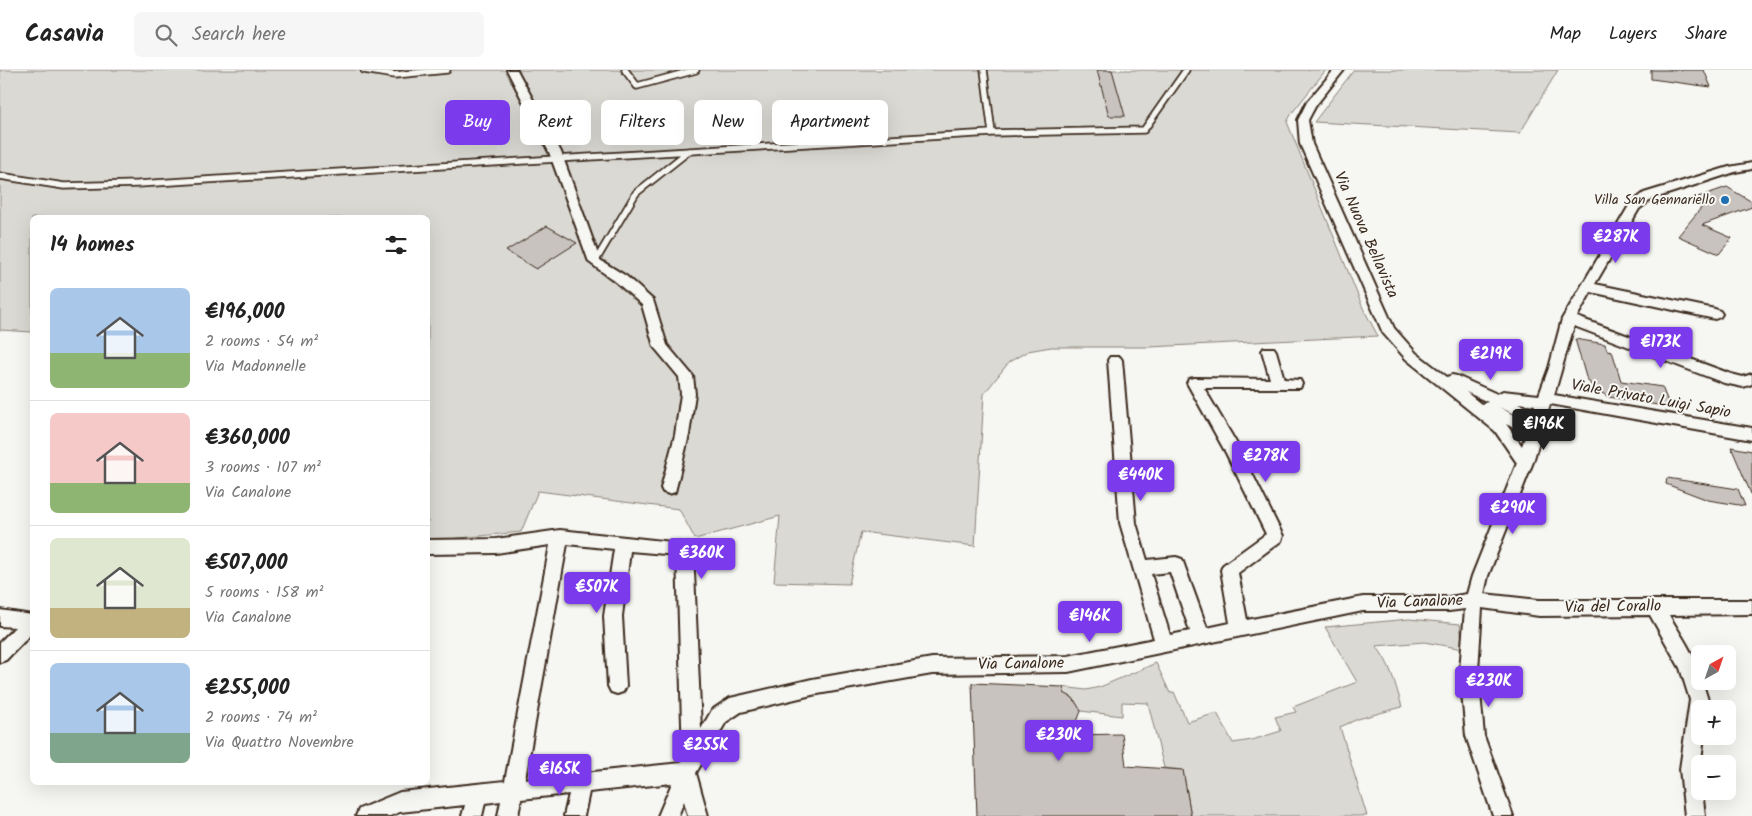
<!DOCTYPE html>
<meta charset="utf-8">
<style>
:root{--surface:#fff;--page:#f6f6f6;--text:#222;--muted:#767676;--line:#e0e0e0;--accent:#7c3aed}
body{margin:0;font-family:Kalam,sans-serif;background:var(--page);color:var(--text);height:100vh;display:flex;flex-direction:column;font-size:19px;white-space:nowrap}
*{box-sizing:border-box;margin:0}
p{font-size:16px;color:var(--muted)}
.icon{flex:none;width:28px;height:28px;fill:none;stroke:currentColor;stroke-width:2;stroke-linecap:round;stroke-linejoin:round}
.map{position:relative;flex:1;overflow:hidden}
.drawer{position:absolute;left:30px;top:145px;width:400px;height:570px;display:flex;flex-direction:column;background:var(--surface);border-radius:8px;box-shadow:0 5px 20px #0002}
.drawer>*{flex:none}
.guide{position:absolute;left:445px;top:30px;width:475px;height:45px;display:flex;gap:10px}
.needle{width:32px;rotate:40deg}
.tools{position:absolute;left:1691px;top:575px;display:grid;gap:10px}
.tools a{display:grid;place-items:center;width:45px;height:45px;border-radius:8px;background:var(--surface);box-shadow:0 5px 20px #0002;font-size:25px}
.price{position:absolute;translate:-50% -42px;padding:0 11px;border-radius:5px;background:var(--accent);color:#fff;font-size:16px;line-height:32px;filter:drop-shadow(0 1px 2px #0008)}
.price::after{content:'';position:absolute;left:50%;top:30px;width:15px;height:11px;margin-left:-8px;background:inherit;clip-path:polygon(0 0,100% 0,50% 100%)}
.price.active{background:#222;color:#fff}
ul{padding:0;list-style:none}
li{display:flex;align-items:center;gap:15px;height:125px;padding:0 20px}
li+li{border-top:1px solid var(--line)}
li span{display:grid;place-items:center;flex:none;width:140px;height:100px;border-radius:8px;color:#555}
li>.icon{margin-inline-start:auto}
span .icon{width:60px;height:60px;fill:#fffc;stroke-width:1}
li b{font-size:21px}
h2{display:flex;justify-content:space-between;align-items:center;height:60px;padding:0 20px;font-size:21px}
.pill{padding:0 18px;border-radius:8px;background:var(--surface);box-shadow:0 5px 20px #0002;font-size:18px;line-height:45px}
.pill.active{background:var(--accent);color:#fff}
header{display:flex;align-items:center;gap:30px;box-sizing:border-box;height:70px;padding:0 25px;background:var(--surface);border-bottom:1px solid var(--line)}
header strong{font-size:24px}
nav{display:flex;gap:28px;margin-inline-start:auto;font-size:18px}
.search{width:350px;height:45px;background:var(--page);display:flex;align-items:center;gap:12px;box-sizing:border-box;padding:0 18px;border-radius:8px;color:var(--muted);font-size:19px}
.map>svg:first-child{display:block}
</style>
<header>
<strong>Casavia</strong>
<div class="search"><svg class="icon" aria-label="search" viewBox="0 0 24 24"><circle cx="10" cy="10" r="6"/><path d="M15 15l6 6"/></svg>Search here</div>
<nav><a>Map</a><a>Layers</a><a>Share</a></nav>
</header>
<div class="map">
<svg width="1752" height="746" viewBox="0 0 1752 746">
<rect width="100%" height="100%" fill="#f6f6f2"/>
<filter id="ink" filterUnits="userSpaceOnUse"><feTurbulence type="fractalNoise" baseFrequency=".02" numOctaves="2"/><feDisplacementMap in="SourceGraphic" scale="10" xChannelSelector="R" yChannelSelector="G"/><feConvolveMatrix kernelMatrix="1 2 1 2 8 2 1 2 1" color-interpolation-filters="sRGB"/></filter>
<g filter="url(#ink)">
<path fill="#dad9d3" stroke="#8a8278" d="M0 0H1326L1292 43 1287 52 1363 238 1378 266 1149 277H1051L1028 281 1009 292 984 324 975 476 861 462 849 514 774 512 780 446 695 469 679 439 538 421 521 462 428 471V148H32V262L0 260Z
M1354 0H1558L1520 63 1314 52Z
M1409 549 1460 554 1463 579 1424 572 1376 576C1390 592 1396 616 1402 637L1358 649 1340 657 1367 746H1191L1183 700 1164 698 1148 633 1122 632V646L1081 641 1073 628 1064 623 1063 617 1086 620 1100 617 1156 593 1170 623 1174 622 1187 652 1217 643 1233 673 1252 670 1281 661 1275 647 1296 642 1293 637 1357 612 1325 557Z"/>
<path fill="#c8c3be" stroke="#3b2a1e" d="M1097 0H1112L1125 46H1109Z
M1651 0H1704L1711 17 1651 9Z
M1727 117 1752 132V137L1702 155 1732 168 1719 184 1678 166 1706 132 1698 127Z
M547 156 577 173 536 199 506 181Z
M1575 269 1605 274 1607 280 1612 281 1621 311 1662 317 1670 337 1609 327 1593 318 1586 307Z
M1731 377 1752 381V426Z
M1667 408 1738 419 1745 436 1708 430 1666 414Z
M972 613 1063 617 1064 623 1073 628 1081 641 1072 665 1122 664 1126 696 1183 700 1191 746H977Z"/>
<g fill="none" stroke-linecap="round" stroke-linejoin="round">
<defs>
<path id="lane" d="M364 0 395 5 447 0
M625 0 637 16 696 0
M984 0 992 63
M0 106 64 116 138 114 992 63 1144 60 1186 0
M595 192 636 123 689 81"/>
<path id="street" d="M507 0H517L561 82 600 190 626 206 653 230 667 275 693 306 695 324 689 365 675 422 669 424 663 422 661 418 675 365 681 324 679 307 654 277 642 235 616 212 589 192 549 82Z
M1334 0H1344L1316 35 1308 50 1312 74 1394 258 1416 283 1447 307 1452 305 1457 306 1497 324 1503 321 1539 325 1549 298 1562 249 1630 134 1644 123 1729 97 1752 93V99L1735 102 1652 129 1639 139 1595 214 1715 239 1720 241 1722 244 1720 247 1715 249 1591 222 1577 247 1731 304 1743 307 1752 304V314L1743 317 1724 313 1574 256 1554 325 1752 358V370L1550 334 1533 392 1488 506 1484 524 1539 530H1752V544L1669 545C1679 563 1700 591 1700 611H1702L1708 630 1707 639H1700V666H1704L1700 699V721H1702L1705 746H1685L1680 699 1690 630 1680 598 1650 545 1539 546 1482 538 1478 601 1484 666 1513 746H1493L1466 666 1460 601 1465 539 1449 541H1363L1068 602 932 604 812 625 741 642 726 652 696 703 708 746H688L684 731 678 746H658L672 713 589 722 584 746H564L569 724 521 729 518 746H498L501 731 485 733 482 746H462L465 735 400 742 390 746H356L359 739 400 722 505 711 550 475 496 483 428 484V470L496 469 560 460 691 474 693 479 701 659 712 640 730 628 812 609 932 588 1068 586 1154 569 1120 453 1108 290 1110 287H1120L1122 290 1136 453 1147 490 1176 487 1182 489 1207 558 1230 553 1221 500 1223 495 1266 464 1226 383 1187 313 1189 309 1194 308 1270 309 1262 281 1264 278H1274L1276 281 1284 309 1300 310 1302 314 1300 318H1204L1241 381 1283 466 1281 471 1238 503 1247 550 1363 527H1449L1467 524 1472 506 1517 393 1495 361 1406 289 1383 263 1300 74 1298 50 1307 32ZM1466 322 1488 332 1481 334ZM1518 333 1535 335 1534 340ZM1499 337 1530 351 1529 353ZM1506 354 1526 364 1522 376ZM567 474 614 479 604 546 608 616 611 622 617 624 623 622 626 616 622 546 630 481 677 485 683 688 681 693 525 709ZM1170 502 1190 561 1170 565 1151 504Z
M0 540 32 545V563L6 590 0 592V572L15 557 0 556Z"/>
</defs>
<use href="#lane" stroke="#3b2a1e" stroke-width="9"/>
<use href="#street" stroke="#3b2a1e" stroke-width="4"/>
<use href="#lane" stroke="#f6f6f2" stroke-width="5.5"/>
<use href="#street" fill="#f6f6f2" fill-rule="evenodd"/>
</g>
</g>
<circle fill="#1f6fb2" stroke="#f6f6f2" stroke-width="2" cx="1725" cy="130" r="5"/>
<g text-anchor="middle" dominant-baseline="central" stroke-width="4" stroke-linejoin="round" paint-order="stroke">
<g font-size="14" fill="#3b2a1e" stroke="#f6f6f2" text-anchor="end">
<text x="1715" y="130">Villa San Gennariello</text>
</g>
<g font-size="16" fill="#3b2a1e" stroke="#f6f6f2">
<text transform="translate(1366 165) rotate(66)">Via Nuova Bellavista</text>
<text transform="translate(1651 329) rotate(10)">Viale Privato Luigi Sapio</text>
<text transform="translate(1420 532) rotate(-2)">Via Canalone</text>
<text transform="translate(1613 537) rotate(-1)">Via del Corallo</text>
<text transform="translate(1021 594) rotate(-1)">Via Canalone</text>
</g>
</g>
</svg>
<div class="tools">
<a><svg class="needle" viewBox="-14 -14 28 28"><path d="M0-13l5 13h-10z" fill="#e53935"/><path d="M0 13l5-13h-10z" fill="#767676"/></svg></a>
<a>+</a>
<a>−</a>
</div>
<b class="price" style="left:1616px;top:194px">€287K</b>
<b class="price" style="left:1661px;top:299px">€173K</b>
<b class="price" style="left:1491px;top:311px">€219K</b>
<b class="price active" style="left:1544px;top:381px">€196K</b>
<b class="price" style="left:1266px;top:413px">€278K</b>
<b class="price" style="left:1141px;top:432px">€440K</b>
<b class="price" style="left:1513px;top:465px">€290K</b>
<b class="price" style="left:702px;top:510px">€360K</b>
<b class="price" style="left:597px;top:544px">€507K</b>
<b class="price" style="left:1090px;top:573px">€146K</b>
<b class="price" style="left:1489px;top:638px">€230K</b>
<b class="price" style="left:1059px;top:692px">€230K</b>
<b class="price" style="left:706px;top:702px">€255K</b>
<b class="price" style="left:560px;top:726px">€165K</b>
<div class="guide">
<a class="pill active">Buy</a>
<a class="pill">Rent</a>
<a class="pill">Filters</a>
<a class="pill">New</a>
<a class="pill">Apartment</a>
</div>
<section class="drawer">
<h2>14 homes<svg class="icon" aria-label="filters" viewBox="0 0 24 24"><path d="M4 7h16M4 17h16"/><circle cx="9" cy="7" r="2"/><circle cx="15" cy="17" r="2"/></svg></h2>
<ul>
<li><span style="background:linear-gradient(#a9c7e8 65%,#8fb573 0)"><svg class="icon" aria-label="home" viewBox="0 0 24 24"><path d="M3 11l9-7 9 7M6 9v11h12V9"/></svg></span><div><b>€196,000</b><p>2 rooms · 54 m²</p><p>Via Madonnelle</p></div></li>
<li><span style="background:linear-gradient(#f6c9c9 70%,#8fb573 0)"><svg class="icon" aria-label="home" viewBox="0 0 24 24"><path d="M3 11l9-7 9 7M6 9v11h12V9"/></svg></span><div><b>€360,000</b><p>3 rooms · 107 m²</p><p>Via Canalone</p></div></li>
<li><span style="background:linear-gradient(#dfe7d0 70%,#c2b280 0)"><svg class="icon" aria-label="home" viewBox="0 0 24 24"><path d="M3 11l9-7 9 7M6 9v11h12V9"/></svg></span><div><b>€507,000</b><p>5 rooms · 158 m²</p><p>Via Canalone</p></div></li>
<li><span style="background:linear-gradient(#a9c7e8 70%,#7fa58c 0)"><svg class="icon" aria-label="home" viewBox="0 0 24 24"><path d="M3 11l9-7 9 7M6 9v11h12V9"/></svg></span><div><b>€255,000</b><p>2 rooms · 74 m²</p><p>Via Quattro Novembre</p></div></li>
</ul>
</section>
</div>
